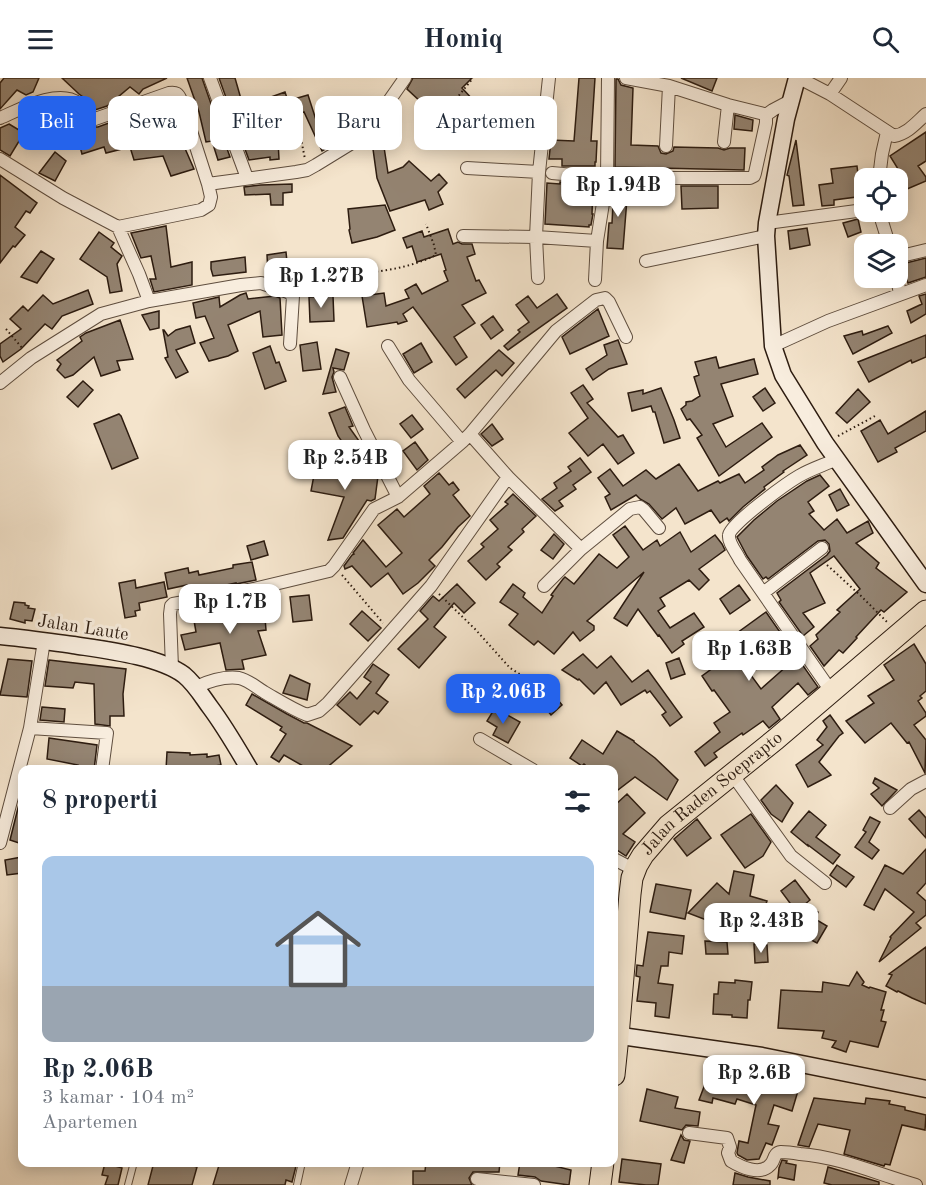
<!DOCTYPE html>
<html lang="id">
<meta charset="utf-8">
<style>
:root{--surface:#fff;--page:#f6f6f7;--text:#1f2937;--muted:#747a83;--accent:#2563eb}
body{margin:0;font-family:"Old Standard TT",serif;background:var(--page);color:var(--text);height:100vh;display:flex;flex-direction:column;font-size:22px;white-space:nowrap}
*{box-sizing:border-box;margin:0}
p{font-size:20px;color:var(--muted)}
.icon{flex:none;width:33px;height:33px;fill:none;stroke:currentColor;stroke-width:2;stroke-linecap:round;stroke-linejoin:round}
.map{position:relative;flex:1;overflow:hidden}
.side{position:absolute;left:18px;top:687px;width:600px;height:402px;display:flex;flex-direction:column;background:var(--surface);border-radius:12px;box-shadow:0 3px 15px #0003}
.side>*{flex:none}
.top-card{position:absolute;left:18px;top:18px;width:600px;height:54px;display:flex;gap:12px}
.buttons{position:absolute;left:854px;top:90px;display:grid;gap:12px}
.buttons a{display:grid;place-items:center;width:54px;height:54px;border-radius:12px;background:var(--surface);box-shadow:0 3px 15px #0003;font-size:30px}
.price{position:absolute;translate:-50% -51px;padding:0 14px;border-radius:12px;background:#fff;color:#222;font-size:20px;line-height:39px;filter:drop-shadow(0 2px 3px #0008)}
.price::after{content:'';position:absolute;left:50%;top:36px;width:18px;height:14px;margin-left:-9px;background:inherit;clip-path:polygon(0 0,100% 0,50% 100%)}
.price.active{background:var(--accent);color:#fff}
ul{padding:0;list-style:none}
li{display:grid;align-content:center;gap:12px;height:318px;padding:0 24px}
li span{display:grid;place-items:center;height:186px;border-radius:12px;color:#555}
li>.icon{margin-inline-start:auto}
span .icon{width:108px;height:108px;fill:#fffc;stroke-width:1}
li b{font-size:26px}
h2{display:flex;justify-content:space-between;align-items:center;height:72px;padding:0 24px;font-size:26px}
.tag{padding:0 21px;border-radius:12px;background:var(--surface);box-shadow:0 3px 15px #0003;font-size:21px;line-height:54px}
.tag.active{background:var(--accent);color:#fff}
header{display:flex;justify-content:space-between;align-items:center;height:78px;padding:0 24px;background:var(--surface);font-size:27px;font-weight:600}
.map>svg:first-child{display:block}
</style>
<header><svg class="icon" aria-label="menu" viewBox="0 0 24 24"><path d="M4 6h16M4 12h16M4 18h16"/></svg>Homiq<svg class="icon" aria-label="search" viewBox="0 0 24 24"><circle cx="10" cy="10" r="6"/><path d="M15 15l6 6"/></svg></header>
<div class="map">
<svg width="926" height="1107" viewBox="0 0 926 1107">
<rect width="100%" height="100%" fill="#f4e4cc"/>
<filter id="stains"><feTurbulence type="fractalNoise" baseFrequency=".00333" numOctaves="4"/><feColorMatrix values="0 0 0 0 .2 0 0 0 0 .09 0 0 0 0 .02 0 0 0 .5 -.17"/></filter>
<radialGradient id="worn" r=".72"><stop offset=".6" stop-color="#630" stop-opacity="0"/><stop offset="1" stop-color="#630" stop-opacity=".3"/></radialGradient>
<path fill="#948472" stroke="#2d1c10" stroke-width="1.5" d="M4 0H39L33 14 26 17 17 12 0 31V5Z
M62 0H167L143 11 139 16 130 9 107 28 95 32 86 21 79 16Z
M187 0H202L217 43 216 44 223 65H225L230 79 218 82 212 63 206 64 199 34Z
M219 0H235L241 21 229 28Z
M413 0H472L462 10 475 24 460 39 474 53 464 64 407 11Z
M579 0H595L591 63H597L596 84H595V88H562V81H549L551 62 574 63Z
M681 0H717L712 13Z
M616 1H618L621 7 633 10 631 67 658 68 661 75 666 76 673 73 674 69 718 70 724 72 730 70H745L744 92 615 89Z
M285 14 290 29 275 33 271 19Z
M308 17 317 45 352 30 360 48 355 54 322 73 304 34 298 36 294 21Z
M172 23 184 57 180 59 194 91 171 98 163 78 134 82 130 69 106 75 104 69 82 76 79 65V61L81 60 76 50 86 46 92 49H98L117 42 114 46 120 43 121 48 144 45 141 36 161 29 160 27Z
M255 27 259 42 280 41V62H278L279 81 270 82V79L249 82 238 52 245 50 240 32Z
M31 36 42 41 46 36 60 44 50 59 36 56 25 45Z
M735 37 753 42 752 53 734 51Z
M9 46 24 55 10 78 0 72V50Z
M926 54V83L918 88 926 99V103L900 114 897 109V101L903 99 890 78Z
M796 62 804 127 793 128 789 98 787 97Z
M384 69 388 95 403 89 409 83 431 103 439 96 447 105 438 114 443 126 429 132 425 122 390 133 377 100 373 71Z
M55 74 66 83 55 103 39 95Z
M857 88 859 105 864 104V118L834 122V127L822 128 819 107 833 105 831 91Z
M0 97 37 125 30 135 26 133 15 149 25 157 15 169 13 168 0 185Z
M560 104 593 107 592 136H593L591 147H589V149L545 146 547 105 560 106Z
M292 106V114L283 115V127H271L270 116 245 117 244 109 261 107Z
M614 108H628L623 171 607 170 609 145H612Z
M681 108H718V130L682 131Z
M385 127 395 152 377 159 352 165 349 152 350 151 348 131Z
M858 141 861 154 848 159 843 145Z
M166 148 171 189 192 184V207L154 214 150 201H156L151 178 141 180 131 155Z
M807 150 810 167 790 171 788 153Z
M448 151 453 166 458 164 462 166H472L475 176 467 179 476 203 479 202 486 215 462 227 475 245 454 259 467 279 456 287 413 229 403 236 407 243 398 246 397 244 367 249 362 218 384 215 386 228 409 220 405 212 416 206 422 216 448 203 444 193 446 192 441 176 417 184 412 168 407 170 403 160 422 153 424 159Z
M99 154 114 165 111 169 122 178 117 186 122 213 110 215 107 199 80 181Z
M41 173 54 181 37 205 21 199Z
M286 174 288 194 268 196 267 177Z
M245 179 246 194 213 198 211 191V184Z
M926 180V199L908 205 902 186Z
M88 212 93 226 62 238 52 251 45 246 21 271 3 284 0 278V266L21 251 10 241 23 228 28 233 43 217 53 226Z
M246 215 248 221 275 218 280 220 282 257 263 259 260 233 228 247 238 273 228 278 209 283 200 265 214 260 205 238 196 240 193 225 219 219 220 229 240 217Z
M557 216 567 230 508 272 504 268 520 254 518 252 529 244 516 227 528 218 537 230Z
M926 216V236L911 245 907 233 922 226 919 218Z
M333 218 334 243 310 244 309 219Z
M598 231 609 258 570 276 562 259Z
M159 233V250L150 252 142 237Z
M493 238 503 252 491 261 481 247Z
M120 242 133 281 117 283 120 292 101 298 94 279 73 297 65 300 57 292 61 286 57 282 82 263 80 259 86 255Z
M190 248 195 265 176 272 188 294 176 300 165 280 168 279 163 252H164L168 258 176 252Z
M888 248 892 255 853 276 844 258 862 253 863 257Z
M926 257V279L912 285 911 282 869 304 858 284Z
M618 262 627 286 609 291 593 302 586 291 607 277 604 267Z
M317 264 321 291 303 293 300 267Z
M421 265 432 284 414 295 403 276Z
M270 268 276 285 279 284 286 303 265 311 253 275Z
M336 271 349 275 344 292 333 290 334 294 332 299 336 314 323 316Z
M499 272 514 285 502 298 496 292 465 320 457 311Z
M716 279 719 290 754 281 758 296 721 306 733 338 713 346 726 369 762 345 772 359 719 398 697 360 702 357 690 341 687 342 681 331 686 327V324L692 323 700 318 694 299 699 297 695 284Z
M83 303 93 312 78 329 67 319Z
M583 307 593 321 587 325 618 359 623 357 634 375 618 386 603 366 588 378 569 355 588 340 571 315Z
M661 310 674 342 680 360 664 365 655 334H653L651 328 632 333 628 315 643 312V316Z
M765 310 775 325 763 333 753 319Z
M858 311 870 324 847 345 836 335Z
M345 329 353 348 349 349 364 370 352 378 338 358 329 335Z
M926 333V353L895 370 897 374 878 384 861 353 880 342 888 356Z
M119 336 121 338 138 380 112 391 94 346Z
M412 337 423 351 411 360 400 346Z
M492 346 503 361 492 368 481 356Z
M415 364 428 382 417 392 403 373Z
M800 367 807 377 783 393 784 394 764 409 765 411 743 429 729 443 727 440 720 445 711 432 685 446 676 430 662 441 649 426 640 421 636 417 611 432 605 419 610 416 598 400 610 391 623 408 646 392 656 401 679 386 698 413 718 403 720 405 739 396 745 405 764 392 762 389 778 377Z
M580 380 591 394 573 407 576 411 559 423 563 428 555 433 542 421 557 410 554 405 571 393 568 389Z
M317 381 374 391 378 398 375 421 371 423 367 422 343 460 328 462 344 419 311 413Z
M439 395 449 407 453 404 459 412 453 417 470 438 458 449 442 469 429 482 435 488 418 505 403 516 388 495 371 509 352 488 345 491 344 488 352 477 354 476 353 475 363 462 386 489 402 475 378 447 397 431 404 439 430 416 424 408Z
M820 397 829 408 808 424 814 433 809 436 824 452 837 441 847 455 868 443 873 455 856 465 879 485 876 490 907 514 884 534 881 532 856 559 857 560 843 575 839 572 824 588 810 568 818 561 816 557 840 534 837 532 860 511 834 478 810 495 825 525 803 535 814 549 803 558 779 524 781 522 777 515 827 477 830 473 829 466 825 462 818 463 768 501 766 499 763 501 747 478 737 459 754 442 777 423 807 403Z
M840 411 849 427 837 433 829 417Z
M513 416 536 438 522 451 524 454 508 469 512 472 497 486 500 489 486 502 468 483 484 469 481 466 498 451 490 442 508 426 505 424Z
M625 448 643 472 657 462 660 468 680 454 691 474 715 457 722 466 725 472 699 491 709 502 699 512 689 502 660 520 665 528 658 533 670 550 694 535 704 549 682 563 684 566 672 575 659 557 658 558 638 531 627 548 614 540 644 494 587 543 594 548V552L580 563 573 554 554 576 538 563 534 567 509 547 518 536 500 524 513 506 525 515 523 519 542 535 553 518 551 517 563 501 565 499 574 506 599 476 617 490 629 479 613 457Z
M554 456 564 466 553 481 541 472Z
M264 463 268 477 251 482 247 468Z
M252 484 256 502 236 506V505L188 515 187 507 168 511 165 495 188 490 189 495 198 493 199 497 233 490V487Z
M135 502 136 510 164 504 167 519 139 525 140 532 135 533 136 538 125 540 119 505Z
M457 506 475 525 464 535 454 525 434 549 446 559 419 590 398 571 428 541 420 533 433 518 439 523Z
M739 507 750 522 730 536 720 521Z
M309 517 312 542 293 544 290 519Z
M14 524 25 525V527L29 528 28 530 35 531 32 543 25 542V545L10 541Z
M264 527 266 552 258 553 266 577 242 582 244 591 226 592 220 565 185 572 181 557 196 554 192 531 207 528 209 542 246 535 245 529Z
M362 533 381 550 368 563 350 546Z
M766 534 789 567 750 596 761 611 797 579 818 609 808 617 798 605 772 629 780 641 769 650 763 643 743 657 742 655 714 675 717 679 705 688 695 674 720 654 714 645 730 634 714 612 712 613 702 598 721 584 710 566 726 555 730 560Z
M914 566 926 586V613L920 618 922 620 918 623 926 635V638L914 647 926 662 925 695 909 664 907 665 891 645 865 665 846 643 874 625 868 618 894 602 884 587Z
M583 576 597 590 611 578 632 604 648 592 682 639 670 648 662 637 666 634 650 613 647 615 645 612 621 627 606 604 594 616 579 601 578 602 562 592Z
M679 580 685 596 671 601 666 585Z
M8 581 32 583 27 619 0 617Z
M49 582 126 591 123 616 124 638H110V648L95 646 94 606 75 604 73 610 45 608Z
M373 586 389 597 376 615 388 624 378 636 374 633 360 647 337 627 350 614 357 621 371 604 364 599Z
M290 597 310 606 307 622 283 615Z
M494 597 497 600 498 599 506 606 504 608 505 610 493 620 482 607Z
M549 611 562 627 551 637 538 621Z
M252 616 287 636 304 645H307L352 668 324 692H310L284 677 279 684 271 679 286 656 280 652 282 649 246 627Z
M42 629 65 631 64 644 40 642Z
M495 630 520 644 508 665 493 657 497 649 487 643Z
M830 637 843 655 839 658 819 684 831 697 808 709 796 687 823 667 817 662 827 649 823 643Z
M617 653 634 663V664L655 680 678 702 667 722 635 699 614 715V692H591L584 686 582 688 570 680 582 662 603 676Z
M49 660 97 667 94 692H77L78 687 47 681Z
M167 674 190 675V677L207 676V679L219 677 221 687 208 689 209 692H166Z
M875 700 897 712 882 728 871 716 879 710 873 705Z
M776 707 793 725 782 744 771 736 761 722Z
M627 716 645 735 623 756 635 764 626 778 614 770V728Z
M19 726 22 727V766L10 762Z
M919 732 926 740V760L909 741Z
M809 733 826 747 816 759 840 777 833 786 808 767V768L791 754Z
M751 736 771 764 763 778 745 790 721 757Z
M870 739 880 744 869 764 879 772 872 781 855 769 866 754 863 752Z
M697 741 711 760 687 778 674 761Z
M926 771V805L917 815 926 823V837L916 845 921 850 879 884 891 860 890 859 914 834 885 811 874 832 864 827 885 787 903 796Z
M22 779V795L7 797 5 782Z
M837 787 854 799 846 809 830 797Z
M734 793 754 797 750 818 767 823 763 835 807 848 781 813 795 802 810 822 804 827 818 834 815 841 827 848 817 865 802 857 801 860 766 851 767 864 753 859V856L732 848 730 850 718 843 717 846 688 835 717 805 729 816Z
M656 806 691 812 685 841 650 834Z
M648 854 684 858 682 876 669 874 668 888H661L658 905 673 907 669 940 655 938 656 925 637 923 640 899 636 898 637 887 643 888Z
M705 863 727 864 728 876H706Z
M754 866 767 867 768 884 755 885Z
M926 869V926L912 920 898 913 897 914 886 908 892 897 889 896Z
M857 894 864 904 862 907 869 910 870 909 886 914 881 932H884L881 943 886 944 878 969 850 963 846 974 832 969 836 963 822 960 824 953 778 950 781 912 822 914 823 904 849 908Z
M735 902 752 904 750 922H748L747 940 732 939V937L713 936 714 916H718L719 904 735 905Z
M741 986 750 989 747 998 783 1009 786 1002 800 1006 792 1033 774 1027 768 1046 779 1048 772 1067 766 1065 759 1081 747 1082 738 1077 737 1075 739 1063 748 1065 756 1027 737 1021 735 1026 713 1020 712 1025 699 1022 707 1001 729 1006 730 1002 735 1003Z
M647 1011 678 1019 675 1030 700 1034 698 1048 686 1047 682 1052 640 1043Z
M814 1020 865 1026 866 1020 890 1023 889 1026 905 1029V1032L926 1037 925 1052 902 1047 890 1087 885 1086 884 1088 844 1076 850 1052 818 1046 809 1069 798 1067Z
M681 1057 684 1062 690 1063 684 1085 671 1082Z
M622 1081 661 1086 658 1107H646L619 1104Z
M782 1082 787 1083 786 1085 796 1087 794 1102 779 1099 778 1100 779 1090Z
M154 1084H179L197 1089 192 1107H148Z
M220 1084H297L292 1104 286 1102 285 1107H213Z
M426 1084H500L499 1094H473L469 1100 472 1107H413V1093H425Z
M520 1084H538L571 1092 569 1107 541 1103 535 1099 518 1097Z
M105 1085 122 1090 118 1107H105L108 1098 102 1097Z
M828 1089 879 1104V1107H832L824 1105Z
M735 1095 748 1099 770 1103V1107H733Z"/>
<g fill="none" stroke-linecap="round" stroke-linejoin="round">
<defs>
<path id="lane" d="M128 1107 134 1084
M297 1107 302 1084"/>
<path id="street" d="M210 0 247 100
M549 0 539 94 536 159 597 163 607 100 608 0
M626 0 669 8 728 27 764 36 766 37
M799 0 830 16 894 58C907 56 916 45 926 36
M830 16 841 0
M508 33 545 36
M766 37 773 32 790 23
M0 40C19 32 58 10 78 25 85 30 86 39 95 41L169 15C176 14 178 15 181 22L208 106 211 119 209 127 201 132 118 149 63 120 0 81
M724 64 728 27
M666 68 669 8
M467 90 539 94
M552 95 607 100H750L754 98 755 95 766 45V37
M879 100 882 76 887 54
M208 106 296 94 307 92 316 87 360 60 375 43 405 0
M879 134 889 166
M767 145 864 132
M118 149 139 196 149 223 241 207 261 205 288 214 293 218 290 266
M463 158 536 159 538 200
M897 179 926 172
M646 183 766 158
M897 200 900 216
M595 202 597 163
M388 268 409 302 462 364
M773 268 828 243 926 207
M340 299 364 352 398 419
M0 305 31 280 101 236 149 223
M508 399 581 471
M544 508 581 471 630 431 640 429 644 432 659 450
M763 515 822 470
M44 563 30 650 107 655 102 692
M172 590 170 536 171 528 173 526 254 511 329 493 334 488 374 431 398 419 462 364 470 356 556 253 596 222 605 220 609 224 626 259
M196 609C209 603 224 598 239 600 248 602 256 609 264 614 278 622 292 631 307 637L319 633 328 625 431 508 508 399 470 356
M831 613 740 482C737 475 728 465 729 457 730 446 787 405 799 398 811 391 824 387 837 381
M480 661 533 692
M732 696 791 778 825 805
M890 730 911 711 926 703
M0 765 30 650
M614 781 635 792
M689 1055 727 1060 730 1069 728 1075 731 1083C741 1089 760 1098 770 1087 775 1083 773 1075 781 1074 787 1074 794 1075 800 1076 840 1079 877 1096 916 1107
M477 1101 534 1107
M351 1107 358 1084"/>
<path id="secondary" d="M797 0 786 41 767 145 766 158 773 268 783 297 825 365 926 506
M0 558C25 560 49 564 73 567 105 572 158 578 184 597 195 606 202 618 210 629 225 649 237 670 250 692
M614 957 762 978 926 1011"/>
<g id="highway">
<path id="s1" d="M614 997 618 958 630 816 632 800 637 787 643 777 668 748 776 661 926 533"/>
<path d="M600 1107 603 1084"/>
</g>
</defs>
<use href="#lane" stroke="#5f4e3f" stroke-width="8"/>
<use href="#street" stroke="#5f4e3f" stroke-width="14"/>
<use href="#secondary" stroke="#2d1c10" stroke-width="19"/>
<use href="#highway" stroke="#2d1c10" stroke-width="23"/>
<path stroke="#2d1c10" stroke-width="2" stroke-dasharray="1.5 3" stroke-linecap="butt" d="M439 42 473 0
M299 51 305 81
M287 201C336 194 390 200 436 177L434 167 426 146
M6 251 23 271
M838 358 875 338
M827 487 860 517 889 546
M342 497 383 545
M439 516 475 551 510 590 534 605"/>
<use href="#lane" stroke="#f8edde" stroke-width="6"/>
<use href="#street" stroke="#f8edde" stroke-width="12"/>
<use href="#secondary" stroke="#f8edde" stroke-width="16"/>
<use href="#highway" stroke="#f4e4cc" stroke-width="21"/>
</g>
<g text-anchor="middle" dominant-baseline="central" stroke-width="6" stroke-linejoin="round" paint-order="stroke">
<g font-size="18" fill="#2d1c10" stroke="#f8edde">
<text transform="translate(83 550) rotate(9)">Jalan Laute</text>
<text stroke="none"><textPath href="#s1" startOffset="316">Jalan Raden Soeprapto</textPath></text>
</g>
</g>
<rect width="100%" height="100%" filter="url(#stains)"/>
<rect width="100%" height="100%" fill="url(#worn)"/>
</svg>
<div class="buttons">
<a><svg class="icon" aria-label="locate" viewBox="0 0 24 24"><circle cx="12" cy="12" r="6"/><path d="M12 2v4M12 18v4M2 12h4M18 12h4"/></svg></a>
<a><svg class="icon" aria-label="layers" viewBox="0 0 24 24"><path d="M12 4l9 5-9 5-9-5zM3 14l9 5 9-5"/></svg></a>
</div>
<b class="price" style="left:618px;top:140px">Rp 1.94B</b>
<b class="price" style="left:321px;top:231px">Rp 1.27B</b>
<b class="price" style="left:345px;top:413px">Rp 2.54B</b>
<b class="price" style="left:230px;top:557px">Rp 1.7B</b>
<b class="price" style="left:749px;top:604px">Rp 1.63B</b>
<b class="price active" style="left:503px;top:647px">Rp 2.06B</b>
<b class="price" style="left:761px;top:876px">Rp 2.43B</b>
<b class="price" style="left:754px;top:1028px">Rp 2.6B</b>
<div class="top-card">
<a class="tag active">Beli</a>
<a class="tag">Sewa</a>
<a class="tag">Filter</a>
<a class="tag">Baru</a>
<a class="tag">Apartemen</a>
</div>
<section class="side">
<h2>8 properti<svg class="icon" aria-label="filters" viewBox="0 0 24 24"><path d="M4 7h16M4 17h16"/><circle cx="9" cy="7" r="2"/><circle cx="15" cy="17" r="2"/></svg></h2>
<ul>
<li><span style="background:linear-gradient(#a9c7e8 70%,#9aa5b1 0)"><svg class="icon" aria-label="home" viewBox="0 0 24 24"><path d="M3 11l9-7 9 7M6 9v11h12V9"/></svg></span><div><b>Rp 2.06B</b><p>3 kamar · 104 m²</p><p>Apartemen</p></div></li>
</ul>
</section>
</div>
